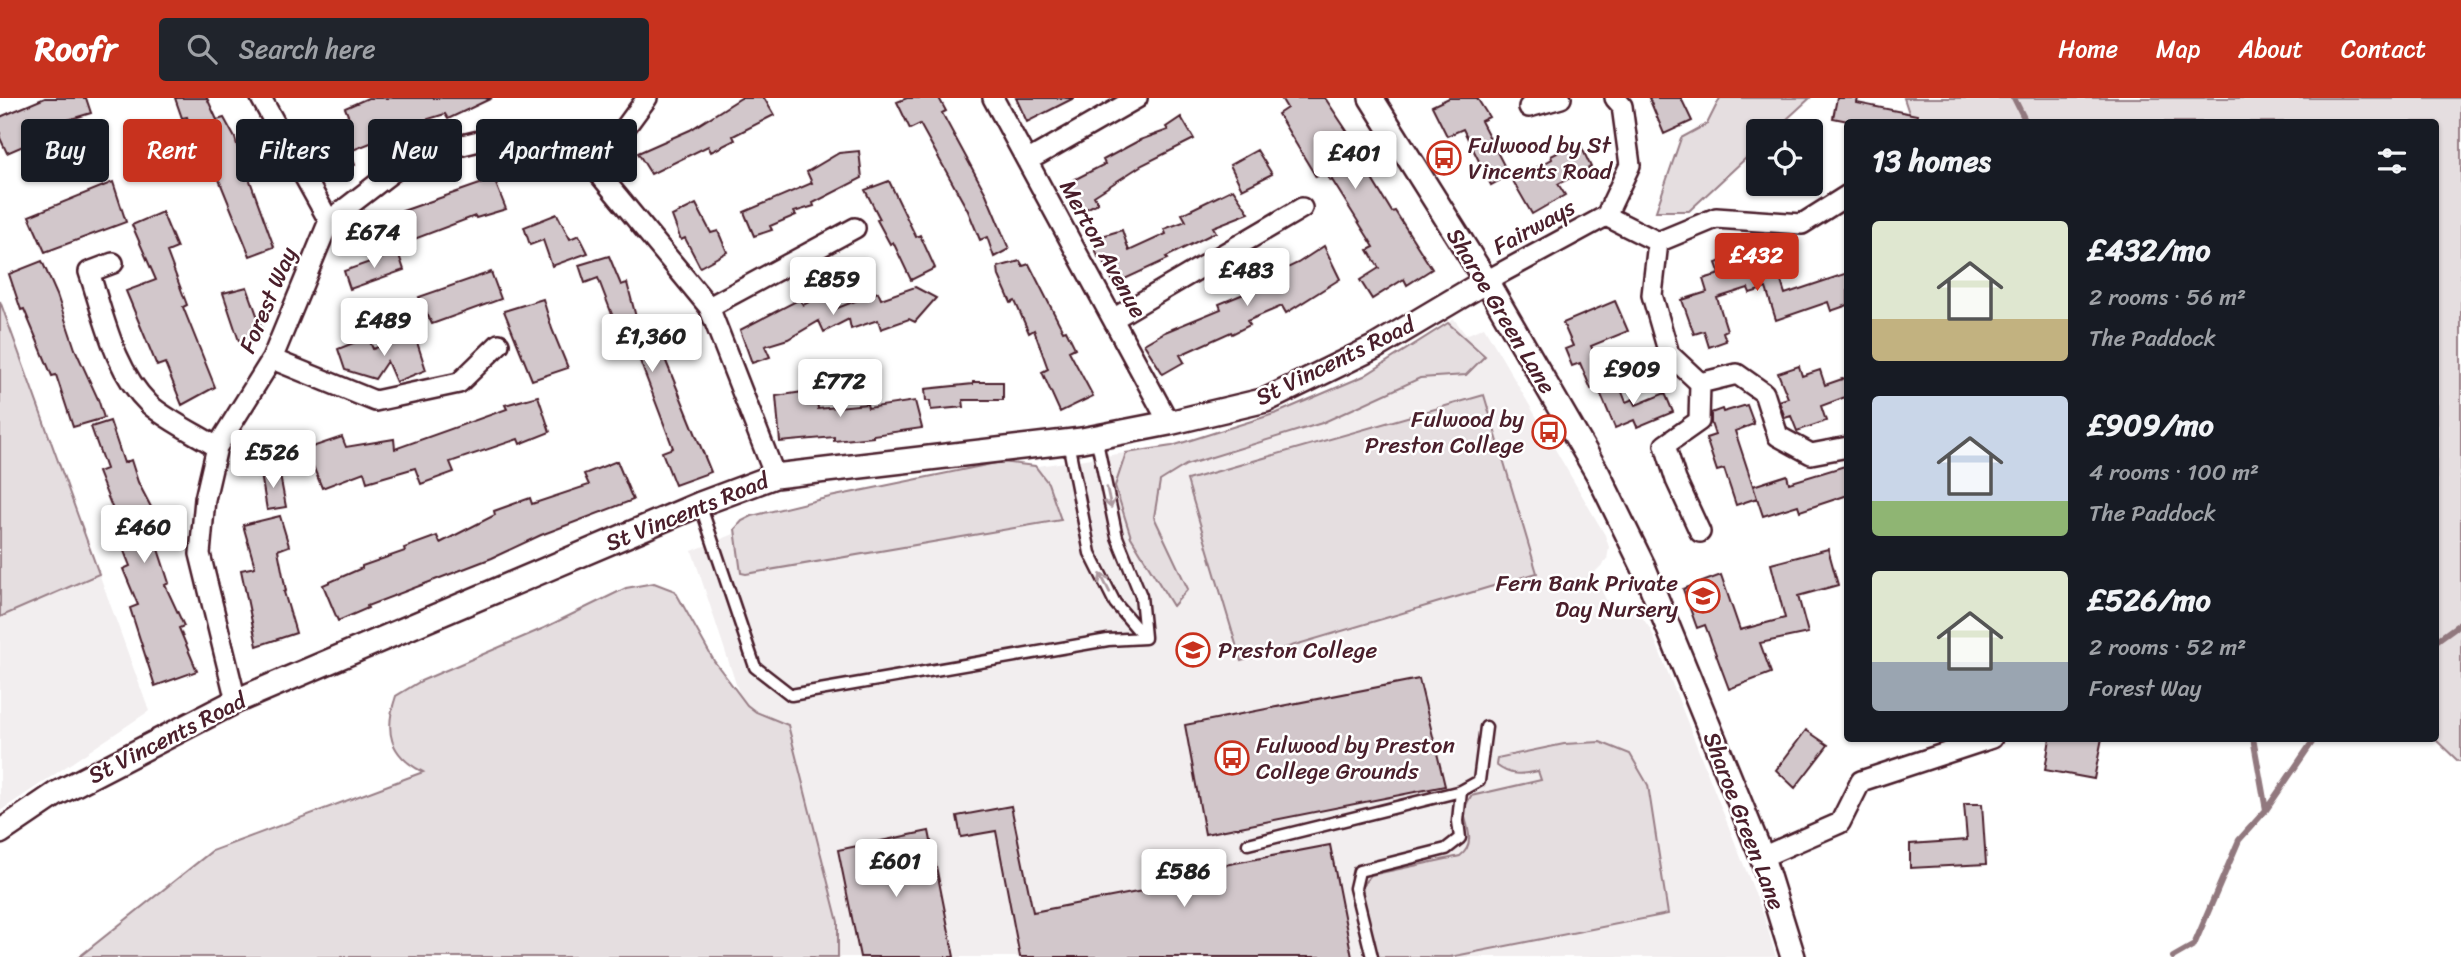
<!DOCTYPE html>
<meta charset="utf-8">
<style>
:root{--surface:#171b24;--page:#20242c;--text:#f1f3f6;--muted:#9ea1a6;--accent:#c8321e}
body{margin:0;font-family:Sriracha,sans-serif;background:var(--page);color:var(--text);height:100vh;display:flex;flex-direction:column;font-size:26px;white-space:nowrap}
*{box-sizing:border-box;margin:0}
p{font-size:23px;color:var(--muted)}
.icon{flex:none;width:38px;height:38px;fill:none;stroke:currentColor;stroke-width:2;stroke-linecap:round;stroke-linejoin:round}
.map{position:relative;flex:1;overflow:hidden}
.drawer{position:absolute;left:1844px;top:21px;width:595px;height:623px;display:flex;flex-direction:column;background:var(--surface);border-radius:7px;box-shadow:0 2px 5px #0004}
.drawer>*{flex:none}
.hud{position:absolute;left:21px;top:21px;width:665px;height:63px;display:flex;gap:14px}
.buttons{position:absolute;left:1746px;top:21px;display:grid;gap:14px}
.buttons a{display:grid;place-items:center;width:77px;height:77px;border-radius:7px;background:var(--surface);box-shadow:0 2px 5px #0004;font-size:35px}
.price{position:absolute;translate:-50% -60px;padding:0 16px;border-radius:7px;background:#fff;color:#222;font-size:23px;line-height:46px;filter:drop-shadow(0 2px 4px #0008)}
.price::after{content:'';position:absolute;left:50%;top:42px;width:21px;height:16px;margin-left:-10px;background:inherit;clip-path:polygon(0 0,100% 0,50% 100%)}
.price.on{background:var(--accent);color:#fff}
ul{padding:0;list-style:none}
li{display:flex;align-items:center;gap:21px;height:175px;padding:0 28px}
li span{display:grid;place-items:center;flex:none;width:196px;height:140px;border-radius:7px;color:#555}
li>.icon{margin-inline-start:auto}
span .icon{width:84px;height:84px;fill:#fffc;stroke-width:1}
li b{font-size:30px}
h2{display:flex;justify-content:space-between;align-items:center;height:84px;padding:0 28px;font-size:30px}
.tag{padding:0 24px;border-radius:7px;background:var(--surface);box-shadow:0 2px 5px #0004;font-size:24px;line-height:63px}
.tag.on{background:var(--accent);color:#fff}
header{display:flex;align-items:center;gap:42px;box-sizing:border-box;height:98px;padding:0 35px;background:var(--accent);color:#fff}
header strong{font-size:33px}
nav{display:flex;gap:38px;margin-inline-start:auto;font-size:24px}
.search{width:490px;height:63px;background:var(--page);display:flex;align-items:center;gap:18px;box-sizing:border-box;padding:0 24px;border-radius:7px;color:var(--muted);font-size:26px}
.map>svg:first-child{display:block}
</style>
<header>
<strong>Roofr</strong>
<div class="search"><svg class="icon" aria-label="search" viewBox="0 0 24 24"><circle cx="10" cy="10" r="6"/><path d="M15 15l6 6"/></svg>Search here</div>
<nav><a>Home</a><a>Map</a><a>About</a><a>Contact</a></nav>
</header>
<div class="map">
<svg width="2461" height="859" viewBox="0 0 2461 859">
<rect width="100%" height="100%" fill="#fff"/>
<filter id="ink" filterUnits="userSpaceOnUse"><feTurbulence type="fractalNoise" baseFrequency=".0143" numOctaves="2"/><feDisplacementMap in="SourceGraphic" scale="14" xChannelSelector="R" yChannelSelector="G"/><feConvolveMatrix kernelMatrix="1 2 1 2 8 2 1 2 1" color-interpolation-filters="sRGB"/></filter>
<g filter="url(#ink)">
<path fill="#f2eeef" d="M0 203 149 613 0 713Z
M1454 221 1466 237 1484 229 1605 437 1609 449 1607 462 1593 476 1612 513 1625 510 1637 512 1651 532 1764 818 1776 859H838V824L788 627 756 614 741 601 692 453 734 436 740 425 752 418 830 399 1172 348 1277 315 1364 278Z"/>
<path fill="#e5dee0" stroke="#987e86" stroke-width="2" d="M1720 0H1810L1774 33H1759V48L1689 113H1656L1681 40 1707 26Z
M1904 0H2461V663H2458L2435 641 2436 24H1912Z
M0 203 99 476 0 519Z
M1448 225 1485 258 1466 277 1420 280 1322 325 1186 367 1160 383 1154 419 1188 491 1173 508 1131 439 1115 388 1126 355 1172 348 1277 315 1364 278Z
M1484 297 1537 475 1241 563 1187 382Z
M1001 364 1035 368 1048 385 1061 422 746 476 741 475 735 431 742 423 752 418 830 399Z
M654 485 675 493 714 563 747 607 756 614 788 627 838 824V859H79L212 753 423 674C389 657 384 633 396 598L421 583 544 530 626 490Z
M1600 644 1630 656 1648 687 1668 816 1450 859H1377L1362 794 1364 785 1371 777 1460 758C1476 746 1467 729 1463 712L1471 698 1541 682 1538 673C1521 677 1510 678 1496 667L1497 660 1564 646Z"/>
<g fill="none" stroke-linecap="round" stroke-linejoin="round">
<path stroke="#91787e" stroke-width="6" d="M2014 0 2026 24
M2436 543 2461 525
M2253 640 2266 712
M2173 859 2194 847 2239 742 2266 712 2315 640"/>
</g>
<path fill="#d2c7cb" stroke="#4a1f2b" stroke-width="2" d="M45 0H86L91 15 61 24 64 34 46 40V38L7 55 0 40V19Z
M175 0H207L217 22 224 20 235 40 247 81 249 80 274 149 250 158 218 79 213 81 199 50H197L187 19 182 20Z
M368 0H492L448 21 445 16 389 33 391 37 350 53 355 67 322 79 306 37 350 22 345 10Z
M741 0H764L774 17 733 38 735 42 711 54 708 48 651 76 638 55 690 32Z
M907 0H939L946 13 942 15 986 96 1009 151 994 159 987 139 980 142 968 113 920 26 910 31 897 4Z
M1016 0H1074L1027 24Z
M1281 0H1325L1351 39 1365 63 1362 65 1392 114 1395 113 1432 171 1407 187 1404 181 1372 201 1360 182 1379 170 1368 152 1374 149 1332 82 1330 83 1325 74 1316 79 1278 16 1287 10Z
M1449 0H1477L1489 19 1481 23 1509 77 1491 87 1463 31 1447 38 1432 8Z
M1649 0H1681L1692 23 1664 36Z
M1837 0H1858L1857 5 1917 17V24H1853L1833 20Z
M1181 19 1194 41 1142 67 1094 98 1098 105 1080 114 1064 87 1105 66 1103 62 1140 42 1168 32 1166 29Z
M1579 44 1591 69 1558 86 1565 97 1532 116 1513 83 1552 61 1551 58Z
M1257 52 1272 76 1242 91 1230 67Z
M859 53 862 80 813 105 814 108 794 114 796 117 770 128 772 132 754 138 744 114 812 85 807 74 839 55Z
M494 81 506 111 476 120 475 118 404 145 397 115Z
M889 83 916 139 920 137 935 170 911 182 893 144 890 146 877 122 880 121 865 92Z
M113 84 126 124 45 154 29 118Z
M1233 91 1249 115 1213 129 1216 134 1166 159 1168 161 1114 186 1101 158 1098 159 1092 141 1122 132 1129 153 1166 136 1164 131 1186 123 1182 116Z
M696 106 711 135 718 133 727 154 700 169 685 140 681 142 672 118Z
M162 114 177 150 167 154 187 207 183 209 215 289 182 307 165 265 157 268 126 193 156 182 132 127Z
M557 116 570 141 579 137 588 155 552 168 543 142 530 147 524 129Z
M1324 148 1340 181 1286 215 1282 208 1247 223 1250 227 1232 236 1231 234 1180 257 1184 264 1163 276 1144 246 1165 234 1221 211 1219 206 1246 195 1243 191 1298 165Z
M1771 151 1785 196 1848 175V207L1831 213 1828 204 1776 222 1766 190 1750 195 1748 190 1717 200 1727 232 1723 234 1726 243 1709 249 1704 233 1694 236 1682 202 1707 194 1703 181 1720 176 1716 165 1752 153 1754 156Z
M398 154 404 172 350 191 344 173Z
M609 158 621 187 627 185 636 219 640 218 657 252 661 251 711 374 675 387 662 354 673 350 637 255 631 258 618 232 598 180 585 185 579 167Z
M42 163 57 197 75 251 98 301 104 320 73 329 56 277 52 278 24 211 21 212 9 176Z
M1020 163 1023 168 1029 166 1063 233 1066 232 1075 250 1069 253 1093 298 1060 314 1042 274 1048 271 1034 232 1029 235 1015 203 1011 205 999 178 998 169Z
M491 174 501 201 432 226 419 199Z
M247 189 263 234 239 243 223 195Z
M915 189 936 200 915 224 909 221 881 231 878 222 851 231 849 221 824 234 819 223 788 241 765 248 770 259 752 265 740 232 800 201 803 207 827 195 835 211 878 194 881 201Z
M543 201 552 231 568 270 532 282 504 213Z
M1615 203 1628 233 1591 248 1606 284 1591 291 1580 265 1572 268 1565 251 1573 248 1563 225Z
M414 235 426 272 396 284 387 263 375 281 345 272 338 251 368 239 373 251Z
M1799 268 1802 278 1820 272 1825 287 1848 279V298L1821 308 1826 323 1797 333 1791 318 1785 320 1779 303 1788 300 1778 275Z
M973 284H1003V302H963L964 309 931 312 930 303H926L925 291 973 286Z
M1618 284 1626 304 1633 301 1636 307 1665 295 1673 314 1637 329 1634 322 1615 330 1599 292Z
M816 292 818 311 867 306 868 310 915 303 922 330 873 337V339L834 343V339L780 344 776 298Z
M538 298 550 334 520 346 518 341 450 364 454 374 421 386 415 370 367 384 364 374 322 390 306 351 342 339 346 349 394 341 395 351 507 311 505 307Z
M1747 307 1754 326 1735 333 1757 400 1736 407 1724 371 1717 373 1706 340 1715 337 1711 325V315L1722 311 1723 314Z
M110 323 124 365 131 362 138 384 151 409 162 446 157 448 169 485 165 487 184 528 179 530 197 573 155 588 130 510 138 507 123 471 130 468 114 428 119 427 98 374 106 371 91 329Z
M617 363 633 402 541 437 492 460 367 508 368 510 338 523 323 487 362 470V468L405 453 404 450 437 438 440 445 495 417 494 413 530 400 532 406 589 387 584 376Z
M1848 367V397L1800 413 1798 407 1763 418 1753 388 1787 377 1789 385Z
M279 372 286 409 267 412 261 376Z
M280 418 289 448 278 452 286 493 284 494 296 535 257 548 241 472 255 469 243 427Z
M1828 451 1838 487 1798 498 1808 535 1760 545 1771 575 1729 591 1705 527 1697 530 1683 491 1721 477 1740 532 1785 520 1771 466Z
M1419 581 1445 688 1205 736 1185 627Z
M1806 632 1828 647 1795 690 1776 672Z
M2050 640H2102L2094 681 2045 672Z
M1964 706H1982L1986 766 1910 770V746L1967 742Z
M1011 708 1033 814 1179 786 1177 776 1330 747 1352 859H1020L996 733 961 739 957 718Z
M929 733 954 859H860L838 752Z"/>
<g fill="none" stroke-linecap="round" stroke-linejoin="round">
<defs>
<path id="service" d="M1096 339 1117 439 1141 498 1145 539
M1068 344 1090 455 1115 505 1145 540
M700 406 755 569 791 597 1108 542 1145 540
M1248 746 1461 693 1479 683 1486 629
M1372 859 1355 790 1359 773 1446 751 1460 740 1458 723 1461 693"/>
<path id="minor" d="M261 0 329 123
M993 0 1169 325
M1529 9 1561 0
M1027 63 1137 0
M595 71 647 0
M1606 118 1658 144 1716 120 1802 126 1848 97
M1658 144 1652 197 1669 256 1700 285 1699 323 1665 347 1676 382 1700 434
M113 165 89 174C104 218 114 272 149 306 165 321 198 337 217 349
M1486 183 1606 118 1630 67 1622 8 1615 0
M709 209 855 130
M1113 221 1302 110
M272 261 375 303 459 285 499 246
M1700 285 1737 276 1764 295 1778 338 1811 356 1848 349
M236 603 200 456 205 401 217 349 272 261 329 123 412 59 496 39 595 71 709 209 775 378
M1762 759 1840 725 1861 683 1992 640"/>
<path id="tertiary" d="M1371 0 1486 183 1598 376 1643 468 1762 759 1793 859
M0 734 56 696 236 603 700 406 775 378 1082 342 1169 325 1266 302 1375 249 1486 183"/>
</defs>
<use href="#service" stroke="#4a1f2b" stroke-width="15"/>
<use href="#minor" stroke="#4a1f2b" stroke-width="24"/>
<use href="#tertiary" stroke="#4a1f2b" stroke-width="28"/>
<use href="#service" stroke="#fff" stroke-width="10"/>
<use href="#minor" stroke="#fff" stroke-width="19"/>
<use href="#tertiary" stroke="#fff" stroke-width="23"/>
</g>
<defs><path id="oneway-shaft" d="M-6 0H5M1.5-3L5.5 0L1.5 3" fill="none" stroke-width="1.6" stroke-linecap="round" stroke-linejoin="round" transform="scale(1.75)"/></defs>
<g stroke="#ae9aa0">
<use href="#oneway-shaft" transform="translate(1109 400) rotate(78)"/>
<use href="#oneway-shaft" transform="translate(1105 485) rotate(-117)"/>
</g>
</g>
<defs>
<symbol id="bus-ring" viewBox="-11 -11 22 22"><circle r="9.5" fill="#fff" stroke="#c8321e" stroke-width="1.5"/><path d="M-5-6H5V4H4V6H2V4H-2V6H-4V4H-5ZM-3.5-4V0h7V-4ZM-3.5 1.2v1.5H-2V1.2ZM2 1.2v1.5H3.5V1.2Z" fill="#c8321e"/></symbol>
<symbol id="school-ring" viewBox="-11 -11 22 22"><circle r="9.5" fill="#fff" stroke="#c8321e" stroke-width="1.5"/><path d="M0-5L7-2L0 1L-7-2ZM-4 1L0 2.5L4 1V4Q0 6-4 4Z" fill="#c8321e"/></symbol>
<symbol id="university-ring" viewBox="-11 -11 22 22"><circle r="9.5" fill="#fff" stroke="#c8321e" stroke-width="1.5"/><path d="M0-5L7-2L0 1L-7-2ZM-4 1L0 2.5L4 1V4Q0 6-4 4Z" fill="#c8321e"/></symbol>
</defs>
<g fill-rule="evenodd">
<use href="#bus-ring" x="1425" y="41" width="38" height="38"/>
<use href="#bus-ring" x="1530" y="315" width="38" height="38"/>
<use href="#school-ring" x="1684" y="479" width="38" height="38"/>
<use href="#university-ring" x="1174" y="533" width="38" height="38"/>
<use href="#bus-ring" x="1213" y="641" width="38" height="38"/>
</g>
<g text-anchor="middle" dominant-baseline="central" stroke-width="5" stroke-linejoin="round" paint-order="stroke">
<g font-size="23" fill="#4a1f2b" stroke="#fff" text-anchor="start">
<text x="1468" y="47">Fulwood by St<tspan x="1468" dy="26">Vincents Road</tspan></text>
<text x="1524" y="321" text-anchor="end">Fulwood by<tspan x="1524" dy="26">Preston College</tspan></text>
<text x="1678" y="485" text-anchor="end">Fern Bank Private<tspan x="1678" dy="26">Day Nursery</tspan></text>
<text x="1218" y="552">Preston College</text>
<text x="1256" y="647">Fulwood by Preston<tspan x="1256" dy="26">College Grounds</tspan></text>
</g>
<g font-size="23" fill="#4a1f2b" stroke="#fff">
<text transform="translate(1534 129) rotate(-29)">Fairways</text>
<text transform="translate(1103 151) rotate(61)">Merton Avenue</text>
<text transform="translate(268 202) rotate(-67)">Forest Way</text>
<text transform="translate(1501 213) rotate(59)">Sharoe Green Lane</text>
<text transform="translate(1335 263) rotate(-26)">St Vincents Road</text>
<text transform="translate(687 414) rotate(-22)">St Vincents Road</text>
<text transform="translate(167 640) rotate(-27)">St Vincents Road</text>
<text transform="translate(1744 723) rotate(69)">Sharoe Green Lane</text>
</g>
</g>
</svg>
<div class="buttons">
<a><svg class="icon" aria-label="locate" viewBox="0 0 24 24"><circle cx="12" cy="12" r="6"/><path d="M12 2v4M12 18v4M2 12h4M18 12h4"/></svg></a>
</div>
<b class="price" style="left:1355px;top:93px">£401</b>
<b class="price" style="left:374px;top:172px">£674</b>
<b class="price on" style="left:1757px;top:195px">£432</b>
<b class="price" style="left:1247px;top:210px">£483</b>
<b class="price" style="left:833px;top:219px">£859</b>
<b class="price" style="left:384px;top:260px">£489</b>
<b class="price" style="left:652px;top:276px">£1,360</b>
<b class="price" style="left:1633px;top:309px">£909</b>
<b class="price" style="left:840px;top:321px">£772</b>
<b class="price" style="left:273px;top:392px">£526</b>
<b class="price" style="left:144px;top:467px">£460</b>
<b class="price" style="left:896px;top:801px">£601</b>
<b class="price" style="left:1184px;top:811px">£586</b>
<div class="hud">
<a class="tag">Buy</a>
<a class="tag on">Rent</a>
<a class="tag">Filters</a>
<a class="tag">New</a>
<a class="tag">Apartment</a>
</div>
<section class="drawer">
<h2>13 homes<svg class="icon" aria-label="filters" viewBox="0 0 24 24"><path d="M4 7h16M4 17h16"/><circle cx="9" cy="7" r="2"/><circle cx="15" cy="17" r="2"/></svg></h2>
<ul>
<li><span style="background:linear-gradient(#dfe7d0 70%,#c2b280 0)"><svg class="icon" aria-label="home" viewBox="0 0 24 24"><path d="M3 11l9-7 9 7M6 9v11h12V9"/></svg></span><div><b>£432/mo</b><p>2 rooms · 56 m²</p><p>The Paddock</p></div></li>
<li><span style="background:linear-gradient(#c9d6e8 75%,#8fb573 0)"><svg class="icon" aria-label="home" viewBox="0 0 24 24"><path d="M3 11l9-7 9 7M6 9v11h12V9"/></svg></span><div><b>£909/mo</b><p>4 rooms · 100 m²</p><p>The Paddock</p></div></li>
<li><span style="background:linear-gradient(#dfe7d0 65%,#9aa5b1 0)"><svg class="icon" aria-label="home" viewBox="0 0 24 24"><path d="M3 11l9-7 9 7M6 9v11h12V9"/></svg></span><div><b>£526/mo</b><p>2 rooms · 52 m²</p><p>Forest Way</p></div></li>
</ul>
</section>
</div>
